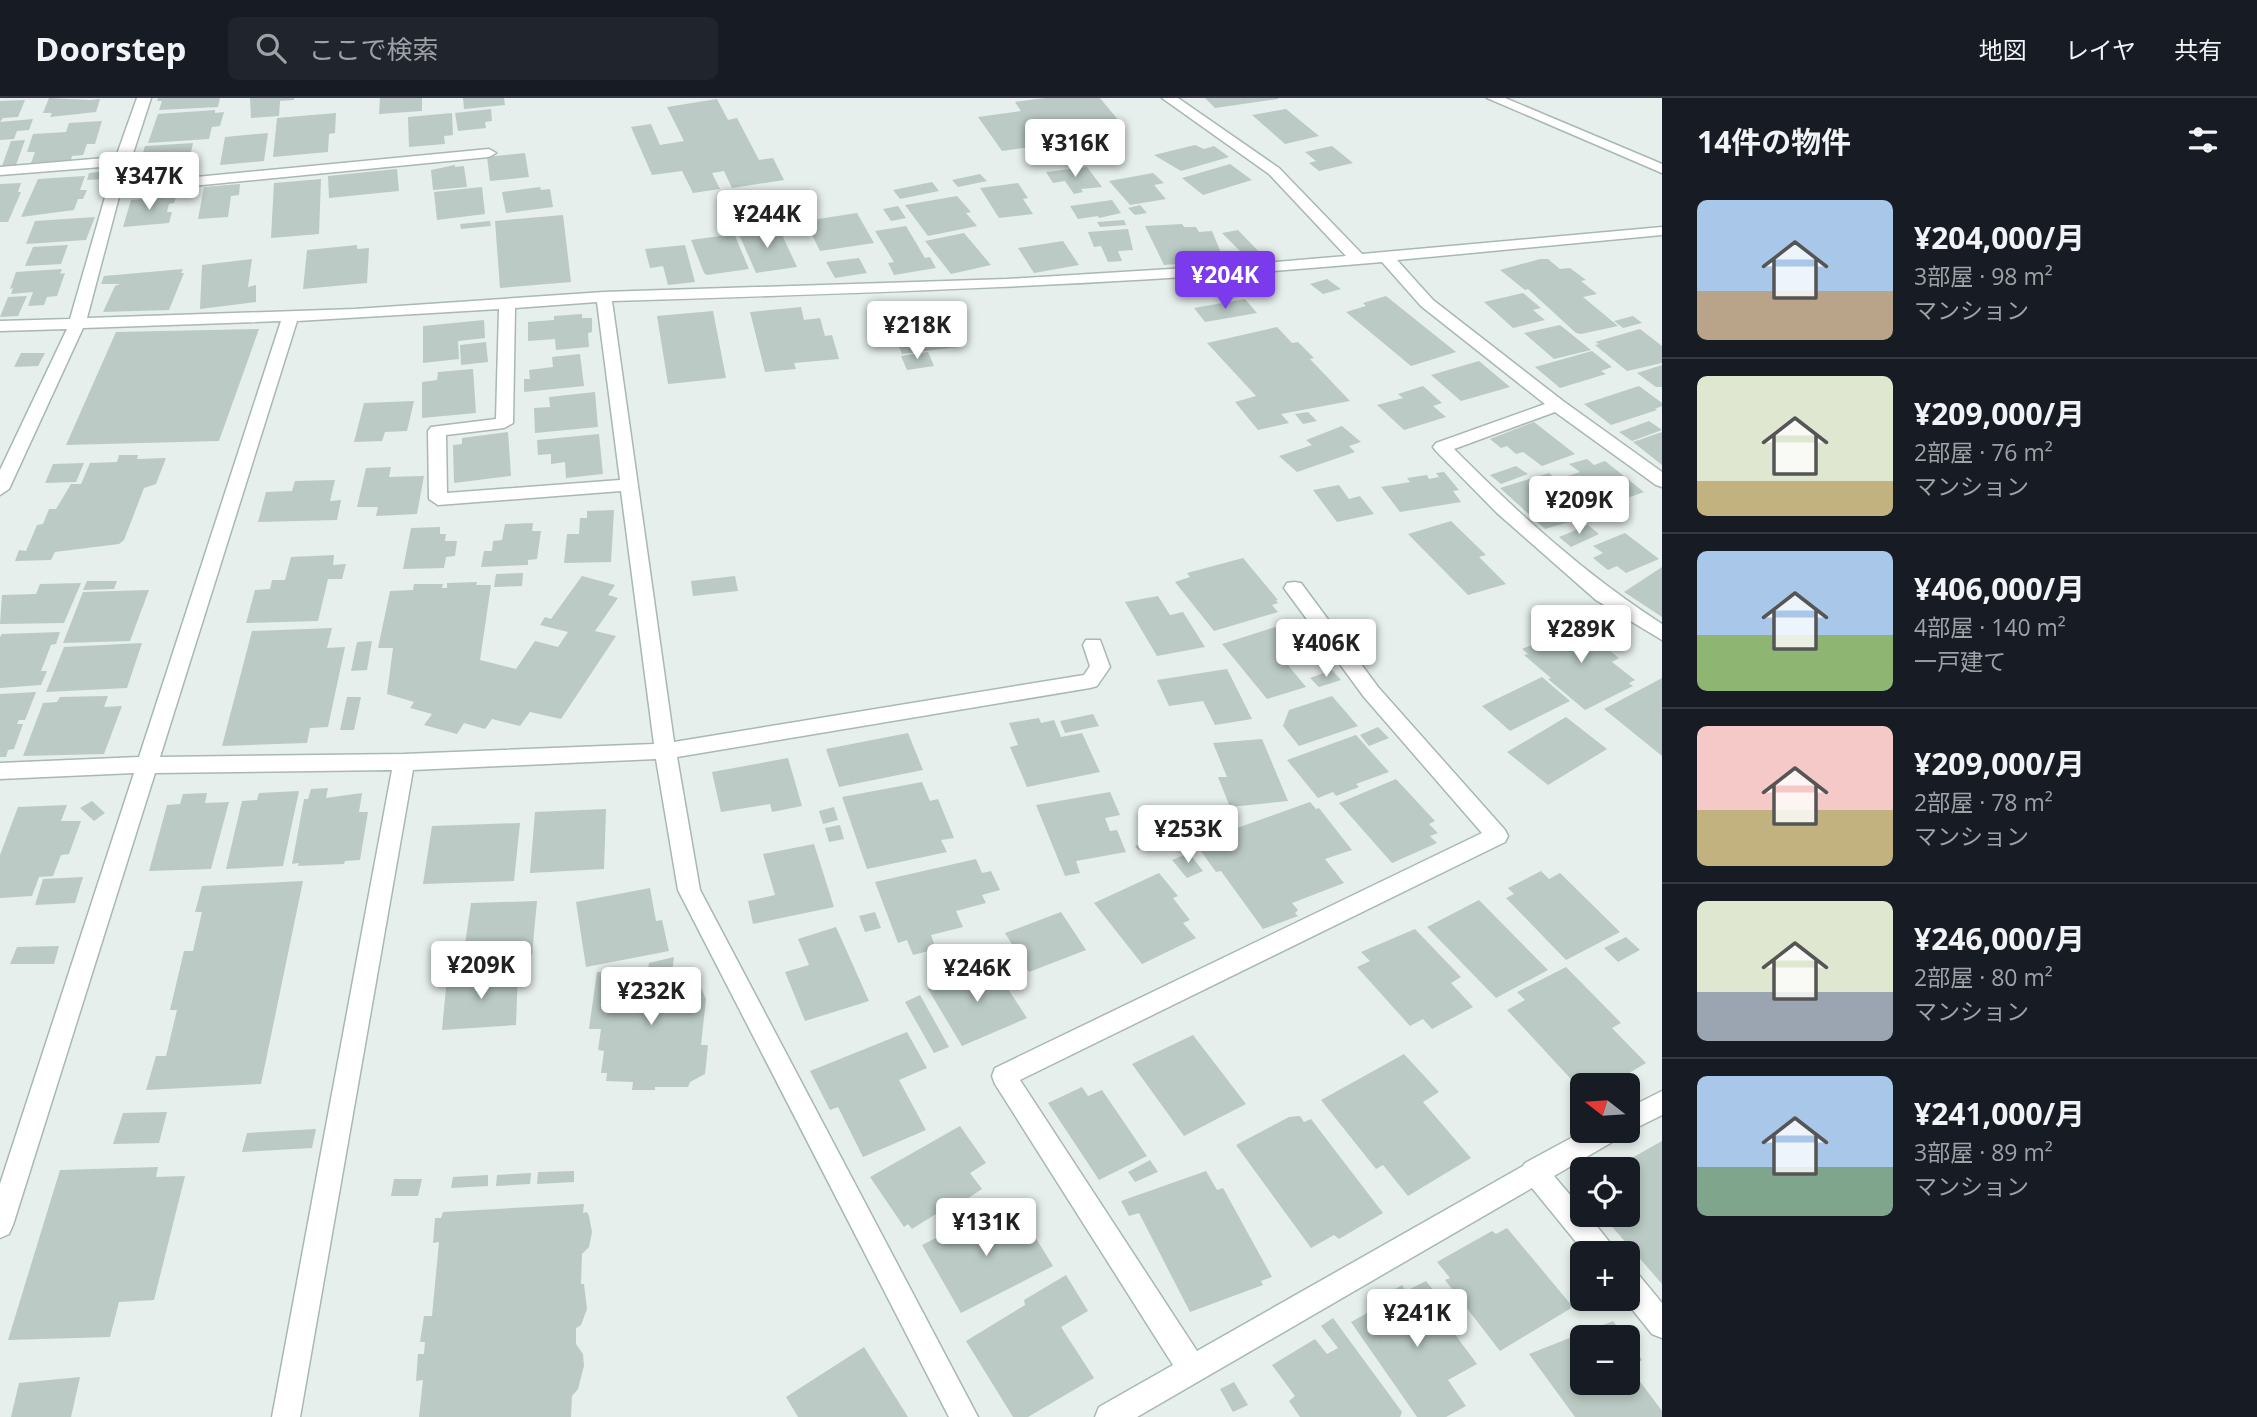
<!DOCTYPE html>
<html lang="ja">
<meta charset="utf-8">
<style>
:root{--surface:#171b24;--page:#20242c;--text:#f1f3f6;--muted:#9ea1a6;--line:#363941;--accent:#7c3aed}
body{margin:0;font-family:"Open Sans","Noto Sans JP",sans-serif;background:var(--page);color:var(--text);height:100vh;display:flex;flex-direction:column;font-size:26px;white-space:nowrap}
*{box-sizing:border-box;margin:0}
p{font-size:23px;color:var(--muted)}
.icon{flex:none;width:38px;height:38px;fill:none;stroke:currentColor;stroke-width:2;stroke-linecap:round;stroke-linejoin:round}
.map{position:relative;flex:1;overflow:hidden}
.panel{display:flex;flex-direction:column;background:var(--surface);width:595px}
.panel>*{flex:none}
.needle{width:46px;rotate:287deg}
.controls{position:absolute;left:1570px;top:975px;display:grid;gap:14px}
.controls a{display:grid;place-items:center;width:70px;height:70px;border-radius:10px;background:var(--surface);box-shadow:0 4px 10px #0003;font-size:35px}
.price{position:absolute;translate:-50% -60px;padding:0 16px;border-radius:7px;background:#fff;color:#222;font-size:23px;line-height:46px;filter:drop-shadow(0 2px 4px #0008)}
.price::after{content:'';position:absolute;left:50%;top:42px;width:21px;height:16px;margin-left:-10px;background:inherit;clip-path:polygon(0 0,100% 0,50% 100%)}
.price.current{background:var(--accent);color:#fff}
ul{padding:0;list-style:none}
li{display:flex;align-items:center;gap:21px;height:175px;padding:0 35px}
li+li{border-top:2px solid var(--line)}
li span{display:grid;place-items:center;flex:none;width:196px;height:140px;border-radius:10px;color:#555}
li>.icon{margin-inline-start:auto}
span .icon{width:84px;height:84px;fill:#fffc;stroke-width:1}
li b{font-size:30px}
h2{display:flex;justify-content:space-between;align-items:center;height:84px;padding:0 35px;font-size:30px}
header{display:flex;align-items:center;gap:42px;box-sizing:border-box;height:98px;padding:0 35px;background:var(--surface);border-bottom:2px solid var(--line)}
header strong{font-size:33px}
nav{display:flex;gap:38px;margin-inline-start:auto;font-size:24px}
.search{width:490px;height:63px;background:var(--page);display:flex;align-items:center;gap:18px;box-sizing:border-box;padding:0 24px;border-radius:10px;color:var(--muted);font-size:26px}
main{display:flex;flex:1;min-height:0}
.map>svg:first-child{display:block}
</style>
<header>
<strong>Doorstep</strong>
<div class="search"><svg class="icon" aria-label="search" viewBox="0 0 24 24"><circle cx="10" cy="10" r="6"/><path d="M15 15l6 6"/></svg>ここで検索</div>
<nav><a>地図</a><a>レイヤ</a><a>共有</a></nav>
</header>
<main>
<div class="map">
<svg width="1662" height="1319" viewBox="0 0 1662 1319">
<rect width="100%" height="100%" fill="#e6efeb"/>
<path fill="#bbcac4" d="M49 0 90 2 100 1 96 14 50 19 52 15H43Z
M158 0H220L218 9 159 12 162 3H157Z
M250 0H294V2L280 3 279 18 251 20Z
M380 0H422V13L379 16Z
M463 0H504L505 7 464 11Z
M1045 0H1100L1119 23 1069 30 1064 23 1059 24 1064 31 1052 32 1047 26 1037 28 1051 46 1002 53 978 19 1021 13 1015 4Z
M1205 0H1278V1L1215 10Z
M717 1 728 22 737 20 759 62 773 60 784 82 732 90 724 73 712 75 720 91 693 95 682 73 652 77 631 29 651 26 660 47 684 43 667 9Z
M25 2 18 19 3 20 0 24V3Z
M491 11 492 23 485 24 486 30 458 33 455 15Z
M1286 11 1319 38 1285 46 1252 17Z
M215 12V15L224 14 220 28 212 29 209 41 148 45 158 16Z
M336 15 335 35 329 36 328 54 273 59 277 20Z
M452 15 453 37 444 38 445 46 409 49 408 19Z
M33 21 29 32 17 33 14 41 0 42V24Z
M102 23 95 46H87L83 57 72 58 71 62 31 65 35 54H27L33 36 66 34 69 25Z
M268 35 264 63 220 67 225 39Z
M25 42 16 67 2 68 11 43Z
M193 45 191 54 180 55 175 74 137 76 145 48Z
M1195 47 1204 51 1214 48 1229 59 1181 73 1154 57Z
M1332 48 1353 65 1319 73 1309 65 1316 63 1305 54Z
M525 55 529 79 490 83 487 59Z
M1230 66 1252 82 1203 97 1182 80Z
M455 67V69L464 68 467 89 433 92 431 72Z
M1087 69 1102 89 1081 91 1083 94 1074 96 1065 83 1053 85 1046 74Z
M397 71 399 93 329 100 328 78Z
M108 73 106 81 87 82 89 75Z
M1153 75 1164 85 1154 87 1166 101 1130 107 1109 83Z
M980 76 987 83 958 89 952 82Z
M85 78 80 92H87L83 101H78L74 112 21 119 38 81Z
M321 81 319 136 271 140 274 85Z
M932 84 939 93 900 101 893 92Z
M21 85 18 94H21L8 124H0V86Z
M1018 85 1028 100 1023 101 1033 116 999 120 980 90Z
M240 86 239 97 231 98 228 119 198 121 204 89Z
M482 89 485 116 437 122 434 94Z
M540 89 541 92 550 91 553 109 506 115 502 94Z
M957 98 971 114 966 115 977 128 928 138 905 107Z
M176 99 174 105 169 106 167 114H172L169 125 123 129 131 102Z
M1112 102 1121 115 1099 120 1098 118 1078 121 1070 108Z
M1140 107 1147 115 1135 117 1128 110Z
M898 108 906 120 891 123 883 111Z
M857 115 874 145 820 153 805 123Z
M563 117 571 184 500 190 495 123Z
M95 119 86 142 26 146 35 123Z
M1124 122 1126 127 1100 129 1097 124Z
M490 123 491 128 461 131 460 126Z
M1182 126 1184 129H1196L1199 134 1212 133 1224 162 1164 167 1145 128Z
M778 128 797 169 756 175 738 134Z
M906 128 925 160 930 159 936 170 894 177 888 165 894 164 875 133Z
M1128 131 1133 152 1118 153 1122 163 1108 164 1101 148 1094 149 1088 134Z
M1238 132 1261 156 1246 159 1222 135Z
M964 135 991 167 951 176 925 143Z
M720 138H735L749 171 707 177 704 175 691 142Z
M1063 143 1079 167 1034 175 1018 150Z
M68 147 61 166 25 168 33 149Z
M357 147V151L369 150 367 185 303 191 307 152Z
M685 147 695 184 668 187 663 168 650 170 645 151Z
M859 160 867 175 835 180 826 164Z
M252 161 248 189 256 187V204L200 211 202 167Z
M1540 161H1548L1560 171 1570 170 1586 182 1581 183 1597 196 1583 199 1618 228 1581 236 1576 235 1528 191 1525 192 1500 172Z
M62 171 60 176 65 175 57 198 47 199 44 207 28 208 33 194 11 196 13 190 10 191 16 174Z
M183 171 181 175H184L169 212 103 214 115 188 120 186H101L104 178Z
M1327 181 1341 191 1323 196 1310 186Z
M1523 195 1541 210 1533 212 1545 222 1513 230 1484 204Z
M27 198 18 218 0 219 8 199Z
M1386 198 1456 254 1411 268 1346 214 1366 208 1363 205Z
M1245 201 1257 215 1205 224 1194 210Z
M949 204 956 220 946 221 958 249 902 256 883 212 899 207Z
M801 209 804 222 820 220 825 238 832 237 839 261 794 265 796 271 765 274 750 214Z
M713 213 726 280 668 286 657 218Z
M582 216V220H592V234L588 235 589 249 556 252 555 241 528 243V224L554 222V218Z
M1633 218 1642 225 1623 230 1614 223Z
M484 222 485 240 458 243 459 261 423 265V228Z
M1560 227 1591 252 1554 261 1524 235Z
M1277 229 1292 245 1298 244 1314 260 1310 261 1350 303 1281 316 1289 325 1258 332 1235 304 1256 298 1207 245Z
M259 231 219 343 66 347 116 234Z
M1640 231 1662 248V265L1627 273 1595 247 1599 246 1595 244Z
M486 244 488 264 461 267 460 247Z
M1592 253 1612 269 1601 273 1606 276 1560 290 1535 269Z
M928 254 934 268 907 272 901 258Z
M21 255H45L38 268 14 269Z
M580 256 584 288 524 294V281H530L529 272 553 269 552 259Z
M1479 263 1510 289 1461 303 1431 277Z
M1662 267V289H1656L1637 275Z
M473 271 476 315 422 320V284L437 282 438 274Z
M1423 288 1442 305 1433 308 1446 319 1404 332 1377 307 1403 300 1398 296Z
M1639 288 1662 305V308L1655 311 1657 312 1611 327 1584 306Z
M595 294 598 329 535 335 534 310 550 309 549 299Z
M414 303 407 333 385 334 382 343 354 344 364 305Z
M1308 314 1317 323 1303 326 1295 316Z
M1649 323 1662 332 1632 343 1619 334Z
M1534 324 1575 356 1542 368 1523 354 1516 356 1507 348 1501 350 1490 341Z
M1342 328 1361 344 1349 348 1355 354 1297 374 1279 358 1312 347 1306 342Z
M508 334 511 378 454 385 453 347 462 346V340Z
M1662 334V367L1633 344Z
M599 336 603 376 566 380 565 364 551 366V356L538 357 537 342Z
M119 357H138L137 361 166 360 156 386 144 390 124 442 119 446 55 454 51 462 15 463 19 452 26 453 37 427 43 426 49 411H56L71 386H81L90 365 117 364Z
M1587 361 1594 367 1605 363 1644 394 1605 408 1568 378 1580 374 1569 366Z
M84 365 76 384 45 385 53 366Z
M1516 368 1528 376 1501 386 1490 377Z
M391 369 389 379 424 378 417 416 376 418 378 409H357L366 370Z
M1444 374 1459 392 1453 393 1461 404 1400 414 1381 389 1410 384 1407 380 1427 377 1429 381 1439 379 1436 375Z
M1549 375 1585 408 1573 411 1583 420 1545 431 1500 390Z
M335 382 330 403 341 402 337 422 258 424 266 394 292 393 295 383Z
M1339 387 1349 401 1360 398 1374 416 1337 424 1313 392Z
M614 412 611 464 564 465 567 436H579L580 420H587V413Z
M1451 423 1486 457 1479 459 1506 486 1468 497 1408 436Z
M533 425 532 433H541L537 461 528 462V467L481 469 484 453H492L493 443 502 442 505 426Z
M1588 427 1599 436 1571 449 1559 439Z
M440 429V436H446L445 443H457L455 458 446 459 444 470 403 471 411 430Z
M1625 435 1659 461 1626 475 1617 468 1608 472 1593 460 1603 455 1593 448Z
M334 457 333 467 346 466 342 481H328L318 523 246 525 255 492 270 491 272 482H285L291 459Z
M1243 460 1278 502H1276L1278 505 1272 507 1278 514 1214 533 1175 484 1190 479 1187 475Z
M1662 469V519L1624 494Z
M523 475 522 488 494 489 496 476Z
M582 478 615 487 608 497 618 500 595 533 616 538 561 621 530 614 520 628 492 621 485 631 464 625 457 636 424 627 432 616 410 610 414 604 387 596 393 550H378L390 493 413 492 414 486H443L442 490H447V485L477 484 476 487H491L480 562 516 571 535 543 558 549 568 534 540 527 545 519 551 521Z
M735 478 738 493 693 498 691 483Z
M87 483H117L114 491 83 492Z
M81 485 64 525 0 526 2 497 36 496 40 486Z
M149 492 130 543 63 545 83 494Z
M1158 498 1170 517 1183 514 1205 549 1157 558 1125 504Z
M1294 523 1321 555 1287 566 1306 589 1267 601 1222 546Z
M1587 523 1613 544 1604 548 1619 560 1612 564 1635 582 1629 585 1633 588 1585 612 1548 581 1551 580 1524 557 1528 556 1522 551Z
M332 530 327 550 345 549 328 629 310 630 307 645 222 648 252 533Z
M60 534 56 546 51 547 41 573H47L41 587 0 590V539L2 536Z
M372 543 367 572 351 573 357 544Z
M142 545 127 590 46 594 64 549Z
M1227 571 1252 621 1215 627 1203 603 1169 608 1157 582Z
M1332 572 1341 582 1319 589 1310 580Z
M1542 579 1570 603 1510 633 1482 608Z
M1662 580V658L1604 611Z
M36 594 25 622H19L17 626H23L14 651 8 652 6 659H0V596Z
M108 598 104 609 122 608 104 656 23 658 43 605 57 604 60 599Z
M1332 598 1358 628 1299 648 1283 628 1289 612Z
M347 599H361L354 632H340Z
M1093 616 1099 628 1065 635 1060 623Z
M1566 619 1607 651 1548 687 1507 654Z
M1039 620 1041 625 1054 622 1061 639 1082 635 1100 674 1027 689 1010 649 1018 647 1009 625Z
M1378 629 1389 640 1369 648 1360 637Z
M908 635 923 672 839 689 826 651Z
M1356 637 1389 674 1356 686 1359 689 1336 698 1333 694 1318 700 1287 662Z
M1262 641 1288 703 1230 709 1218 679H1227L1213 645Z
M788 660 802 708 772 714 770 706 721 714 712 674Z
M1396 681 1435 723 1429 726 1438 735 1430 738 1437 745 1392 765 1339 705Z
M922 684 930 703 938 701 954 740 941 742 947 754 867 771 842 699Z
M328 690 326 700 362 695 359 714H368L360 762 345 763 344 766 298 768 299 765 292 766 304 701H308L311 691Z
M299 693 283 768 226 771 242 703 257 702 259 695Z
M1110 694 1120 717 1105 720 1110 733 1117 732 1126 754 1076 763 1080 775 1065 778 1036 707Z
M207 695 205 705 229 704 211 771 149 773 167 707 180 706 183 696Z
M92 703 105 715 94 723 80 710Z
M1310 704 1316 711 1319 710 1352 752 1325 761 1344 785 1292 805 1298 812 1295 815 1298 818 1263 831 1221 773 1216 774 1195 745Z
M67 707 61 723H81L69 756 61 757 53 778 39 779 32 798 0 800V757L18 709Z
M834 709 838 722 823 726 819 713Z
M606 711 604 771 530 775 535 714Z
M520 725 514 783 423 786 432 728Z
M840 727 844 741 829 744 825 730Z
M1158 740 1162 745 1138 752 1135 748Z
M814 746 834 809 753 826 748 803 775 797 763 756Z
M1189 755 1203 773 1187 780 1172 762Z
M976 761 982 775 991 773 1000 792 982 797 986 805 956 813 963 829 931 837 936 851 913 857 907 842 898 845 875 784Z
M1541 773 1549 781 1560 775 1620 834 1566 862 1506 800 1514 796 1508 790Z
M1159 775 1178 798 1173 800 1190 822 1183 825 1196 840 1142 866 1094 805Z
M83 779 75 805 35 807 43 781Z
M303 783 261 986 146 992 156 958H166L177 912H170L184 853H193L202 814H195L202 788Z
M650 790 656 823 662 822 669 853 586 869 576 804Z
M1479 802 1548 872 1496 900 1427 829Z
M537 803 532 857 463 860 471 805Z
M875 814 881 830 865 834 859 818Z
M1061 814 1086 852 1029 874 1005 835Z
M836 829 869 903 805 923 785 874 809 867 798 841Z
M1415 831 1461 879 1451 885 1473 909 1432 931 1423 921 1410 928 1357 869 1370 863 1361 854Z
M1626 839 1640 852 1618 864 1604 850Z
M59 848 54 866H10L17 849Z
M674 859 672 875 695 876 706 901 701 947H708L705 976 690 984 688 989H655V992H632L633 984 606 983 607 975H601L604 953 598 952 601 931H589L597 874 647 875 649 865Z
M991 865 1027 920 962 948 928 891Z
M1566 869 1621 925 1612 930 1646 965 1609 987H1582V993L1507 912 1525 902 1517 894Z
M518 873 516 927 442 932 447 879Z
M920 897 949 949 934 955 905 904Z
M907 934 927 970 899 982 926 1032 863 1059 838 1009 830 1012 810 973Z
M1193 937 1246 1006 1184 1038 1132 966Z
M1404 956 1439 994 1423 1004 1471 1060 1408 1098 1383 1067 1376 1071 1321 1002Z
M1082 989 1088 998 1102 992 1147 1058 1099 1082 1048 1005Z
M167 1014 159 1045 113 1046 123 1015Z
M1300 1018 1304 1024 1311 1021 1383 1115 1339 1141 1334 1137 1311 1150 1236 1047 1289 1019Z
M960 1028 986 1065 970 1075 982 1091 943 1117 939 1114 912 1131 908 1126 904 1129 870 1079Z
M316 1031 312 1050 242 1054 247 1035Z
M1662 1043V1186L1601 1116H1628V1071H1612Z
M1150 1062 1158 1074 1135 1084 1128 1074Z
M158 1069 156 1079 185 1078 154 1202 119 1204 110 1239 8 1242 60 1072Z
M574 1073V1084L537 1086 538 1074Z
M1206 1073 1217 1092 1223 1090 1272 1179 1261 1183 1263 1187 1190 1214 1139 1115 1129 1118 1121 1103Z
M531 1075 530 1086 496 1088 497 1077Z
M488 1077V1088L451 1090 453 1079Z
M394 1081H422L418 1098H391Z
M584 1106 583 1115 587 1114 589 1118 592 1134 589 1149 582 1156 581 1186H584L587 1211 581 1227 576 1230V1246L583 1256 584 1268 578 1291 572 1298 571 1319H419L423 1282 416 1283 418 1256H424L425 1244H420L424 1218H432L439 1144 433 1145 435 1120H441L443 1114Z
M997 1109 1011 1132 1026 1124 1053 1168 961 1215 922 1147Z
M1507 1130 1573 1209 1500 1253 1445 1182 1450 1180 1437 1164 1492 1133 1496 1136Z
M1066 1177 1088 1213 1061 1229 1094 1280 1028 1319H1013L966 1243 1025 1207 1024 1202Z
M1426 1183 1451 1215 1442 1219 1477 1266 1448 1282 1466 1308 1446 1319H1417L1351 1224 1390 1202 1386 1196 1402 1187 1406 1193Z
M1333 1220 1402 1314 1400 1319H1300L1289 1303 1295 1298 1272 1267 1315 1241 1327 1256 1338 1250 1321 1228Z
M1613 1223 1625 1239H1582V1284H1628V1242L1642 1262 1630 1270 1662 1313V1319H1575L1529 1256Z
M864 1249 908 1319H798L786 1299Z
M80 1279 71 1319H11L19 1285Z
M1234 1284 1248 1307 1233 1314 1220 1291Z"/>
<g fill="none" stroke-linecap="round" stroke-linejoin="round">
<defs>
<path id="minor" d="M137 0H151L123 86 489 51 496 55 489 59 120 95 87 220 355 211 604 194 1007 181 1252 166 1346 158 1269 76 1162 0H1178L1279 70 1362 156 1662 129V137L1397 162 1433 202 1563 303 1662 374V389L1656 387 1555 314 1454 351C1519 416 1584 476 1662 526V542L1596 502 1497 415 1436 353 1433 349 1436 345 1545 306 1421 208 1382 164C1126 187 869 195 612 203L674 644 1084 577 1090 568 1083 547 1086 542H1100L1110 569 1097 588 1090 590 677 659 700 792 978 1319H949L678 792 656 661 413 672 300 1319H272L392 672 155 675 13 1127 9 1136 0 1140V1086L134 675 0 681V665L139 659 281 223 83 230 9 391 0 397V372L67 231 0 233V223L70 221 114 68 0 77V69L116 59ZM597 204 620 382 447 395 446 337 504 330 513 325 515 210ZM499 211 496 321 431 329 428 333 429 401 438 407 621 393 654 646 404 656 160 659 297 223Z
M1487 0H1505L1662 66V75Z
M1294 484 1301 485 1378 589 1505 732 1508 738 1505 744 1020 982 1197 1253 1523 1068 1525 1065 1586 1032H1622L1619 1040 1554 1078 1582 1111V1116H1587L1611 1146 1615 1155H1585L1532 1090 1137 1319H1095L1099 1309 1173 1267 995 986 992 978 995 970 1482 735 1364 599 1284 490 1287 485Z
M1662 993V1017L1628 1034 1623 1032H1628V1010Z
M1628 1172 1638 1176 1662 1205V1240L1652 1236 1623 1200H1628Z"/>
</defs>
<use href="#minor" stroke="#a8b8b2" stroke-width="3"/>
<use href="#minor" fill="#fff" fill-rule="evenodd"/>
</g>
</svg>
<div class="controls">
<a><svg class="needle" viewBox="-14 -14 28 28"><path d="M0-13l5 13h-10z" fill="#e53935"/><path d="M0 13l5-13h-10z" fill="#9ea1a6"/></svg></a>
<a><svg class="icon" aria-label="locate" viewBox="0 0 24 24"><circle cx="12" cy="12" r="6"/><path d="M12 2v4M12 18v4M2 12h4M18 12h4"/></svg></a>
<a>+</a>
<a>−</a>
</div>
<b class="price" style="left:1075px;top:81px">¥316K</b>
<b class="price" style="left:149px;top:114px">¥347K</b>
<b class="price" style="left:767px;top:152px">¥244K</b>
<b class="price current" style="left:1225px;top:213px">¥204K</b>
<b class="price" style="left:917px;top:263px">¥218K</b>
<b class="price" style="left:1579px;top:438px">¥209K</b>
<b class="price" style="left:1581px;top:567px">¥289K</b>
<b class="price" style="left:1326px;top:581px">¥406K</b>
<b class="price" style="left:1188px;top:767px">¥253K</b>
<b class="price" style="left:481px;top:903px">¥209K</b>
<b class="price" style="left:977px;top:906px">¥246K</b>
<b class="price" style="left:651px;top:929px">¥232K</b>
<b class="price" style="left:986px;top:1160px">¥131K</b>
<b class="price" style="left:1417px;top:1251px">¥241K</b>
</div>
<section class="panel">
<h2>14件の物件<svg class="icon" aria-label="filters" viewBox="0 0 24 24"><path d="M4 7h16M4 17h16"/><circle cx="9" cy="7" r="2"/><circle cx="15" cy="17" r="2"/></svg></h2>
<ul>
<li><span style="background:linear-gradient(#a9c7e8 65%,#b9a48a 0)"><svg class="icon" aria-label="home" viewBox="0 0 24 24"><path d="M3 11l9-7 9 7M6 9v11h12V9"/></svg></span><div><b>¥204,000/月</b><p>3部屋 · 98 m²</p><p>マンション</p></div></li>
<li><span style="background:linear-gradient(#dfe7d0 75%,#c2b280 0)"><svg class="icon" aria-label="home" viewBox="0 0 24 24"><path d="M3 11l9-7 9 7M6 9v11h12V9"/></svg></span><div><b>¥209,000/月</b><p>2部屋 · 76 m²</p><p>マンション</p></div></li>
<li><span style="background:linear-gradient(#a9c7e8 60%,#8fb573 0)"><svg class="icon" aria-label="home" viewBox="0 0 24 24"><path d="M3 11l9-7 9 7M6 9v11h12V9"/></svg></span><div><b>¥406,000/月</b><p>4部屋 · 140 m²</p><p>一戸建て</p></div></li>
<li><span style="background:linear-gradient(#f6c9c9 60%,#c2b280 0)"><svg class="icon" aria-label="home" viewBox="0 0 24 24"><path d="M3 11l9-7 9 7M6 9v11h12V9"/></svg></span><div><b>¥209,000/月</b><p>2部屋 · 78 m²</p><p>マンション</p></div></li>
<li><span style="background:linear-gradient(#dfe7d0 65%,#9aa5b1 0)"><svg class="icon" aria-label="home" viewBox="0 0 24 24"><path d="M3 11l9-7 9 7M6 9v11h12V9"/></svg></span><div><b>¥246,000/月</b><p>2部屋 · 80 m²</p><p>マンション</p></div></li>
<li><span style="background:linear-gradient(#a9c7e8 65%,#7fa58c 0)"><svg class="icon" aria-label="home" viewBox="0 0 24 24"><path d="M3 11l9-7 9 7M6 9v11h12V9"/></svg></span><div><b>¥241,000/月</b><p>3部屋 · 89 m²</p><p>マンション</p></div></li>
</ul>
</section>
</main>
